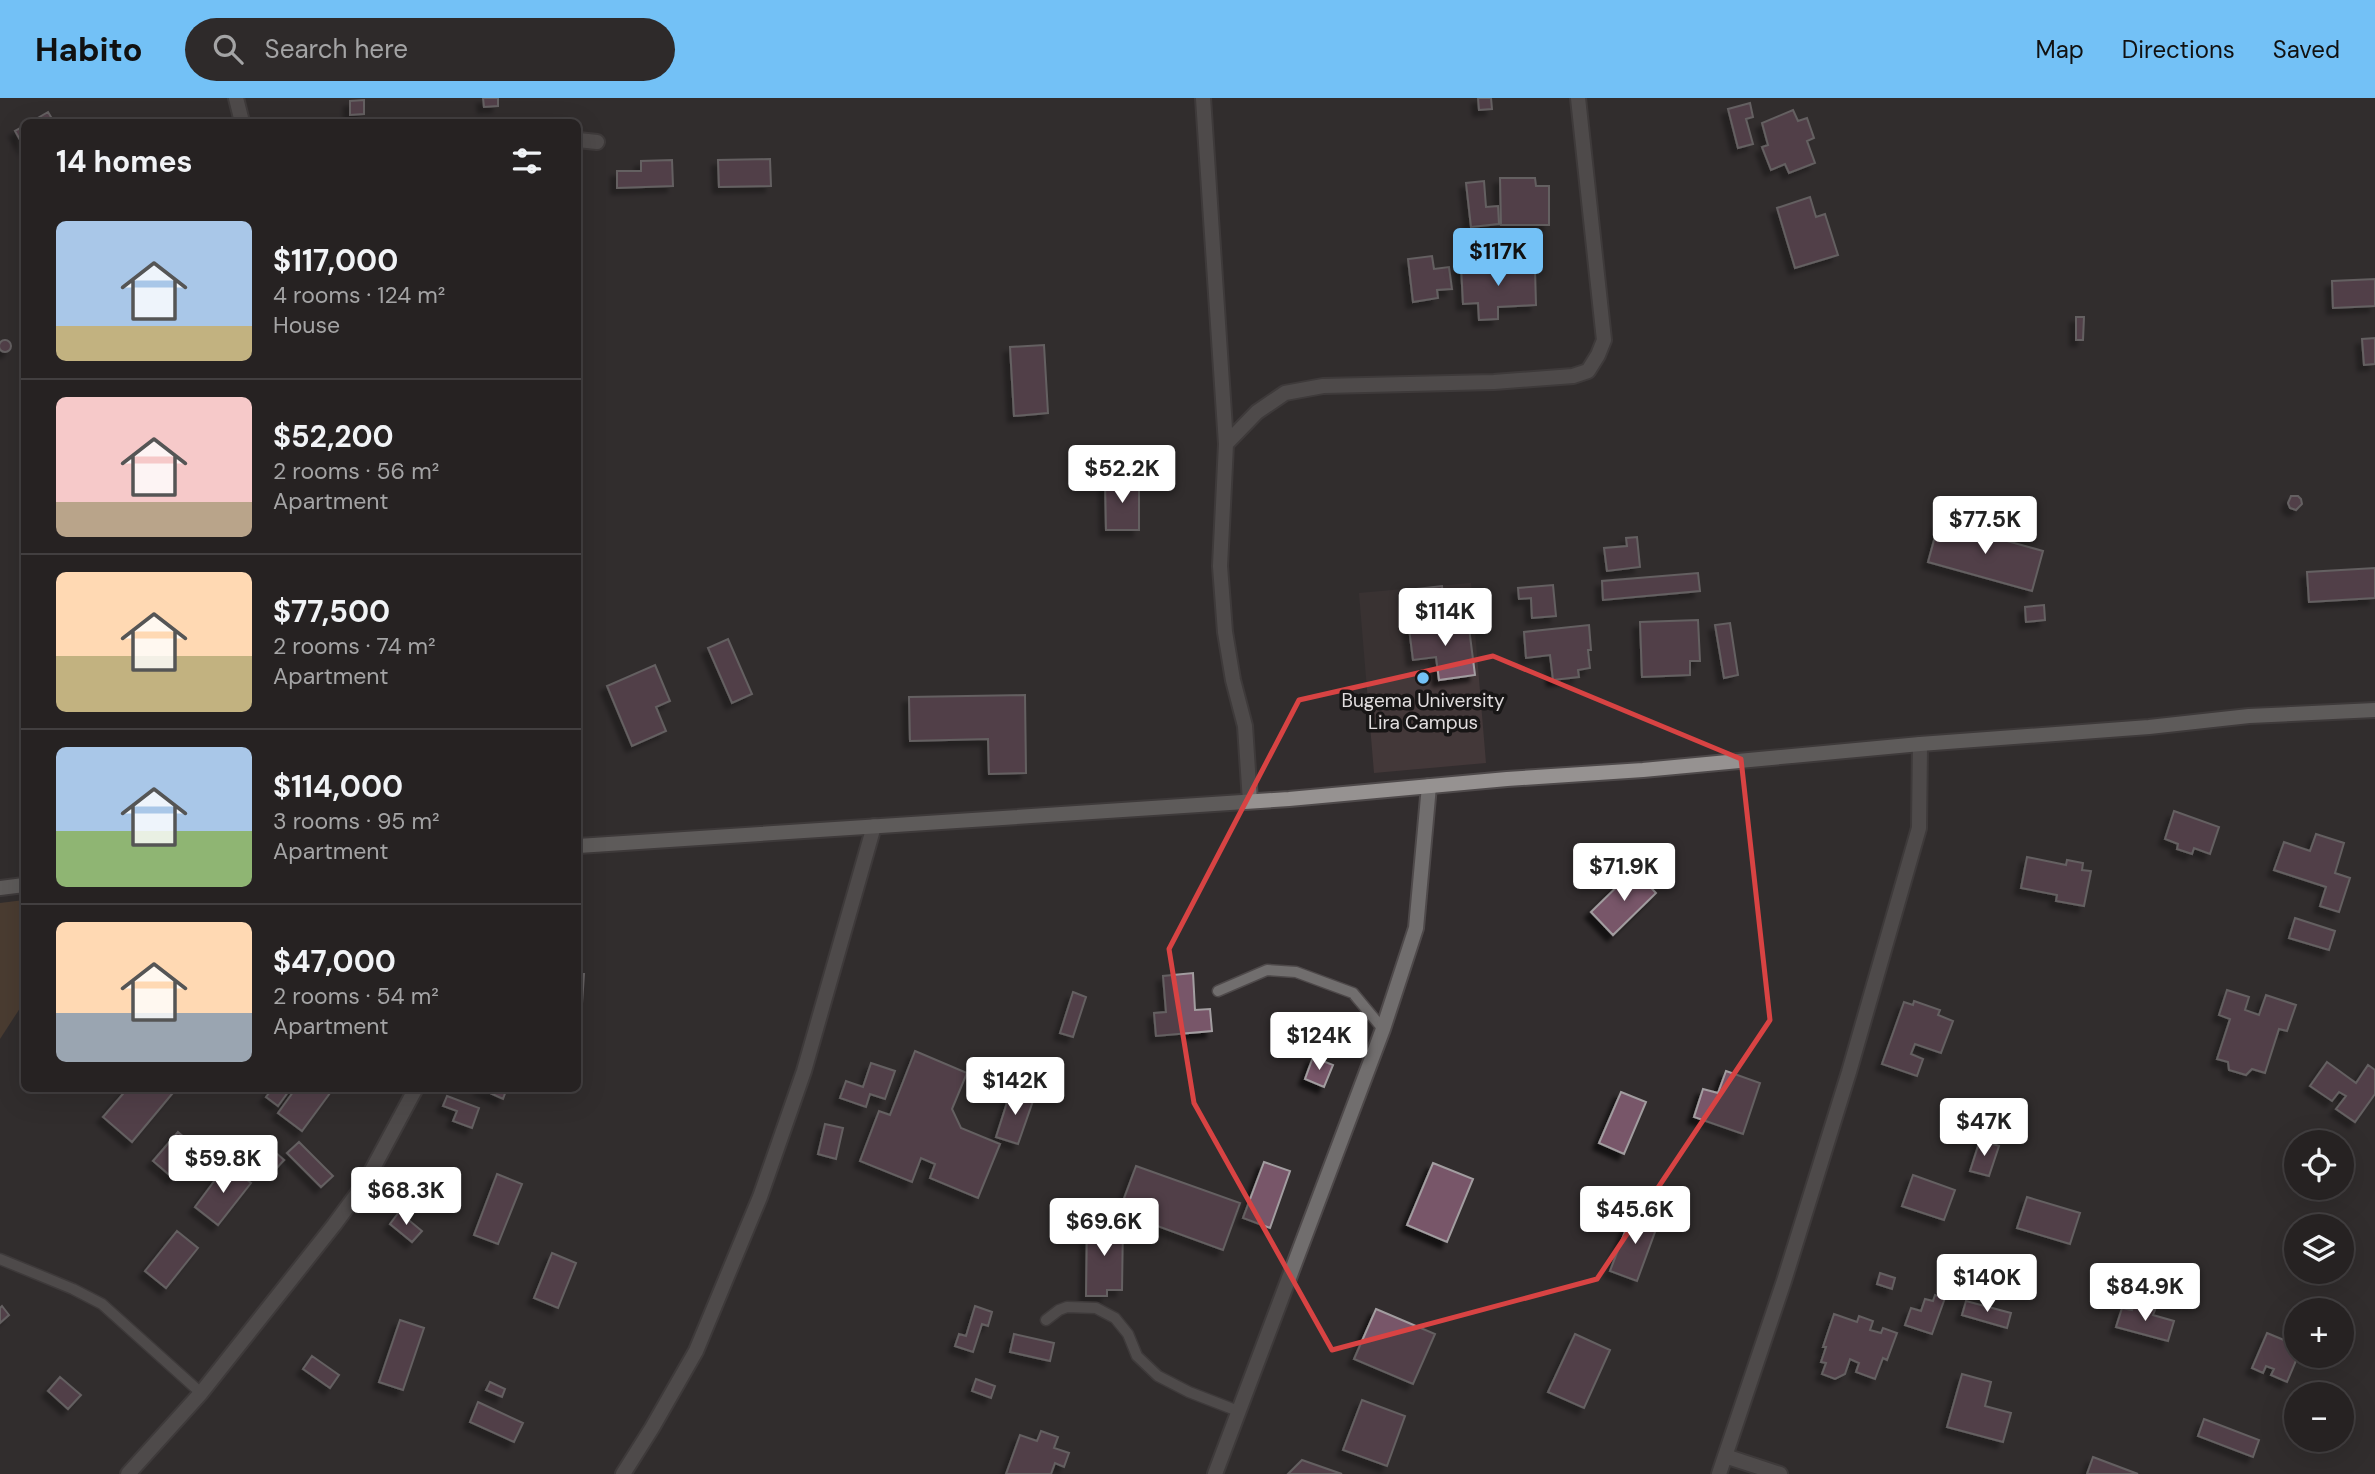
<!DOCTYPE html>
<meta charset="utf-8">
<style>
:root{--surface:#262222;--page:#2e2a2a;--text:#f1f3f6;--muted:#a4a4a5;--line:#423f40;--accent:#73c1f6}
body{margin:0;font-family:"DM Sans",sans-serif;background:var(--page);color:var(--text);height:100vh;display:flex;flex-direction:column;font-size:26px;white-space:nowrap}
*{box-sizing:border-box;margin:0}
p{font-size:23px;color:var(--muted)}
.icon{flex:none;width:38px;height:38px;fill:none;stroke:currentColor;stroke-width:2;stroke-linecap:round;stroke-linejoin:round}
.map{position:relative;flex:1;overflow:hidden}
.sheet{position:absolute;left:21px;top:21px;width:560px;height:973px;display:flex;flex-direction:column;background:var(--surface);border-radius:10px;box-shadow:0 7px 28px #0002,0 0 0 2px var(--line)}
.sheet>*{flex:none}
.fabs{position:absolute;left:2284px;top:1032px;display:grid;gap:14px}
.fabs a{display:grid;place-items:center;width:70px;height:70px;border-radius:50%;background:var(--surface);box-shadow:0 7px 28px #0002,0 0 0 2px var(--line);font-size:35px}
.price{position:absolute;translate:-50% -60px;padding:0 16px;border-radius:7px;background:#fff;color:#222;font-size:23px;line-height:46px;filter:drop-shadow(0 2px 4px #0008)}
.price::after{content:'';position:absolute;left:50%;top:42px;width:21px;height:16px;margin-left:-10px;background:inherit;clip-path:polygon(0 0,100% 0,50% 100%)}
.price.active{background:var(--accent);color:#111}
ul{padding:0;list-style:none}
li{display:flex;align-items:center;gap:21px;height:175px;padding:0 35px}
li+li{border-top:2px solid var(--line)}
li span{display:grid;place-items:center;flex:none;width:196px;height:140px;border-radius:10px;color:#555}
li>.icon{margin-inline-start:auto}
span .icon{width:84px;height:84px;fill:#fffc;stroke-width:1}
li b{font-size:30px}
h2{display:flex;justify-content:space-between;align-items:center;height:84px;padding:0 35px;font-size:30px}
header{display:flex;align-items:center;gap:42px;box-sizing:border-box;height:98px;padding:0 35px;background:var(--accent);color:#111}
header strong{font-size:33px}
nav{display:flex;gap:38px;margin-inline-start:auto;font-size:24px}
.search{width:490px;height:63px;background:var(--page);display:flex;align-items:center;gap:18px;box-sizing:border-box;padding:0 24px;border-radius:38px;color:var(--muted);font-size:26px}
.map>svg:first-child{display:block}
</style>
<header>
<strong>Habito</strong>
<div class="search"><svg class="icon" aria-label="search" viewBox="0 0 24 24"><circle cx="10" cy="10" r="6"/><path d="M15 15l6 6"/></svg>Search here</div>
<nav><a>Map</a><a>Directions</a><a>Saved</a></nav>
</header>
<div class="map">
<svg width="2375" height="1376" viewBox="0 0 2375 1376">
<defs>
<filter id="shadow"><feDropShadow dx="-6" dy="6" stdDeviation="2" flood-color="#0009"/></filter>
</defs>
<rect width="100%" height="100%" fill="#322d2e"/>
<path fill="#433839" d="M1471 485 1486 665 1374 675 1359 495Z"/>
<path fill="#694e35" d="M24 802V904L0 941V805Z"/>
<path fill="#785669" stroke="#a29da0" stroke-width="2" filter="url(#shadow)" d="M483 0H498V8L484 9Z
M1478 0H1491L1492 11 1479 12Z
M364 2V16L350 17V3Z
M1750 5 1753 19 1746 21 1753 46 1738 50 1728 11Z
M1793 12 1798 23 1807 20 1814 40 1807 43 1815 65 1789 75 1785 66 1771 72 1762 49 1768 47 1762 25Z
M48 14 54 24H31Z
M24 28V49L15 33Z
M770 61 771 88 719 89 718 62Z
M672 62 673 88 617 90V73H641V63Z
M1500 80H1535L1536 88H1549V127H1501Z
M1484 83 1486 109 1498 108 1499 126 1471 129 1466 85Z
M1810 99 1816 119 1825 116 1838 157 1795 170 1777 110Z
M1432 158 1434 171 1449 169 1452 191 1437 192 1438 200 1413 204 1408 161Z
M1522 165V171H1535L1536 207 1498 209V221L1479 222 1478 205 1463 206 1461 168Z
M2375 181V208L2333 210 2332 183Z
M2076 219H2084L2083 242H2076Z
M2375 240V266L2364 267 2362 241Z
M-1 248a6 6 0 1 1 12 0a6 6 0 1 1-12 0Z
M1044 247 1048 315 1014 318 1010 249Z
M1139 381V432H1106L1105 382Z
M2291 398H2298L2301 401 2302 406 2296 412 2290 410 2288 405Z
M1939 424 2043 453 2032 493 1928 464Z
M1637 439 1640 469 1607 473 1604 450 1627 448 1626 440Z
M2375 470V500L2309 504 2307 474Z
M1698 475 1700 493 1603 502 1602 483Z
M1553 487 1556 518 1532 520 1531 500 1519 501 1518 490Z
M1442 488 1445 518 1423 521 1420 500 1408 502 1406 492Z
M2044 507 2045 522 2026 524 2025 509Z
M1468 522 1475 577 1439 582 1436 559 1413 562 1409 530Z
M1698 522 1700 563H1690V577L1642 579 1640 524Z
M1730 525 1738 577 1724 580 1715 527Z
M1589 527 1591 552H1588L1590 570 1578 572 1579 579 1553 582 1550 557 1526 560 1524 534Z
M728 541 752 596 732 605 708 550Z
M655 567 670 603 656 609 666 633 632 648 607 588Z
M1025 597 1026 675 989 676 988 641 910 643 909 599Z
M2174 713 2219 729 2210 756 2194 750 2192 756 2177 751 2178 746 2165 741Z
M2316 736 2344 745 2335 775 2350 780 2339 814 2320 808 2326 789 2274 772 2284 744 2310 753Z
M2027 759 2066 767 2067 762 2083 765 2082 772 2091 773 2084 808 2056 803 2057 797 2021 790Z
M1634 772 1656 795 1613 837 1591 814Z
M2295 820 2335 833 2329 852 2289 840Z
M1193 875 1195 912 1210 911 1212 933 1156 938 1154 915 1166 914 1163 878Z
M578 876H584L578 964Z
M2227 892 2249 899 2245 912 2259 917 2266 897 2296 907 2287 933 2279 931 2265 975 2252 971 2246 977 2229 972 2228 964 2217 961 2230 921 2219 917Z
M1073 894 1086 899 1073 939 1060 935Z
M1914 903 1940 912 1938 917 1953 923 1941 955 1915 946 1911 956 1923 961 1917 978 1882 966 1904 904 1913 907Z
M915 953 967 975 952 1011 961 1030 1000 1046 978 1100 930 1080 935 1066 921 1060 912 1084 860 1063 879 1013 890 1017Z
M1313 959 1333 967 1324 989 1305 981Z
M2327 964 2356 985 2368 967 2375 972V996L2355 1024 2336 1011 2346 998 2339 994 2332 1003 2310 988Z
M871 965 895 973 885 1001 870 996 866 1009 840 1000 846 983 863 989Z
M1726 973 1760 985 1743 1036 1694 1019 1703 991 1718 995Z
M128 990H177L132 1044 103 1019Z
M273 990H291L278 1008 266 999Z
M296 990 333 991 302 1033 278 1015Z
M479 990H507L503 1001Z
M1011 992 1034 1000 1018 1046 996 1039Z
M1621 994 1646 1004 1624 1056 1599 1045Z
M447 998 479 1010 472 1030 453 1023 457 1013 443 1008Z
M825 1026 843 1030 836 1061 818 1056Z
M178 1034 198 1051 173 1080 153 1063Z
M1980 1042 1999 1048 1989 1078 1970 1073Z
M263 1043 284 1062 275 1072 254 1054Z
M299 1044 333 1078 321 1089 287 1055Z
M1264 1064 1290 1073 1270 1130 1243 1120Z
M1433 1065 1473 1081 1447 1144 1407 1127Z
M227 1066 251 1085 218 1127 195 1109Z
M1136 1068 1240 1105 1223 1152 1119 1114Z
M497 1076 522 1086 498 1146 474 1137Z
M1913 1077 1955 1092 1944 1122 1902 1108Z
M2027 1099 2080 1115 2070 1146 2017 1130Z
M1633 1113 1659 1123 1637 1183 1610 1173Z
M399 1114 422 1133 412 1144 390 1126Z
M1087 1125H1123L1122 1192H1107V1198H1086Z
M177 1133 198 1150 166 1190 145 1173Z
M552 1155 576 1165 558 1210 534 1200Z
M1880 1175 1895 1180 1892 1191 1877 1186Z
M1935 1197 1945 1200 1932 1236 1905 1227 1911 1210 1921 1213 1925 1201 1933 1203Z
M1966 1203 2011 1215 2007 1230 1962 1217Z
M2134 1207 2155 1212 2153 1217 2174 1223 2168 1243 2116 1229 2122 1210 2132 1212Z
M2 1208 9 1217 0 1225V1210Z
M975 1208 992 1214 988 1228 982 1226 973 1254 955 1248 959 1236 966 1238Z
M1376 1211 1435 1236 1413 1286 1354 1261Z
M1834 1216 1857 1224 1859 1218 1873 1223 1870 1232 1881 1235 1883 1230 1897 1235 1887 1262 1883 1260 1875 1281 1856 1274 1859 1265 1850 1261 1845 1276 1835 1281 1822 1276 1826 1265 1821 1264 1826 1249H1823Z
M400 1222 424 1230 403 1292 379 1284Z
M2267 1235 2296 1247V1258H2298L2287 1284 2271 1277 2274 1271 2266 1268 2263 1275 2252 1270Z
M1014 1236 1054 1245 1050 1263 1010 1254Z
M1575 1236 1610 1252 1584 1310 1548 1294Z
M312 1258 339 1277 330 1290 303 1271Z
M1962 1276 1991 1284 1985 1308 2011 1315 2003 1344 1947 1329Z
M60 1279 81 1297 68 1311 48 1293Z
M976 1281 995 1288 991 1300 972 1293Z
M490 1284 505 1291 502 1299 486 1292Z
M1362 1302 1405 1318 1387 1368 1343 1352Z
M478 1304 523 1325 514 1344 470 1324Z
M2204 1321 2259 1342 2253 1359 2198 1338Z
M1041 1333 1058 1339 1054 1350 1069 1355 1064 1369 1055 1365 1051 1376H1006L1020 1337 1037 1343Z
M2093 1359 2138 1376H2087Z
M1302 1362 1342 1376H1288Z"/>
<g fill="none" stroke-linecap="round" stroke-linejoin="round">
<defs>
<path id="lane" d="M1218 893 1267 872 1296 874 1353 895 1383 931
M0 1161 73 1191 102 1206 201 1295
M1046 1222 1059 1212 1067 1209 1096 1210 1115 1220 1128 1236 1137 1258 1158 1278 1189 1294 1238 1313"/>
<path id="street" d="M236 0 242 24
M1203 0 1226 346 1220 468 1225 534 1233 582 1245 628 1250 703
M578 42 597 44
M1226 346 1257 314 1285 295 1323 288 1494 284 1573 278 1588 273 1598 257 1604 242 1578 0
M1725 1358 1780 1376
M128 1376 201 1295 334 1127 365 1085 416 990
M623 1376 652 1330 696 1253 760 1099 804 973 874 728
M1215 1376 1383 931 1416 830 1429 688
M1719 1376 1784 1183 1849 974 1919 730 1920 646"/>
<path id="secondary" d="M578 748 1289 701 1507 681 1643 672 1920 646 2149 629 2249 618 2375 612
M0 790 24 787"/>
</defs>
<use href="#lane" stroke="#4e494a" stroke-width="13"/>
<use href="#street" stroke="#4e494a" stroke-width="18"/>
<use href="#secondary" stroke="#4e494a" stroke-width="18"/>
<use href="#lane" stroke="#716e6e" stroke-width="10"/>
<use href="#street" stroke="#716e6e" stroke-width="14"/>
<use href="#secondary" stroke="#969291" stroke-width="14"/>
</g>
<path d="M0 0H2375V1376H0ZM1493 558 1741 661 1770 922 1597 1181 1332 1252 1194 1005 1169 851 1299 602Z" fill="#322d2e" fill-opacity=".55" fill-rule="evenodd"/>
<path fill="none" stroke="#d84343" stroke-width="5" stroke-linejoin="round" d="M1493 558 1741 661 1770 922 1597 1181 1332 1252 1194 1005 1169 851 1299 602Z"/>
<circle fill="#73c1f6" stroke="#181616" stroke-width="2.5" cx="1423" cy="580" r="7"/>
<g text-anchor="middle" dominant-baseline="central" stroke-width="7" stroke-linejoin="round" paint-order="stroke">
<g font-size="19" fill="#e0dcdd" stroke="#181616">
<text x="1423" y="602">Bugema University<tspan x="1423" dy="22">Lira Campus</tspan></text>
</g>
</g>
</svg>
<div class="fabs">
<a><svg class="icon" aria-label="locate" viewBox="0 0 24 24"><circle cx="12" cy="12" r="6"/><path d="M12 2v4M12 18v4M2 12h4M18 12h4"/></svg></a>
<a><svg class="icon" aria-label="layers" viewBox="0 0 24 24"><path d="M12 4l9 5-9 5-9-5zM3 14l9 5 9-5"/></svg></a>
<a>+</a>
<a>−</a>
</div>
<b class="price active" style="left:1498px;top:190px">$117K</b>
<b class="price" style="left:1122px;top:407px">$52.2K</b>
<b class="price" style="left:1985px;top:458px">$77.5K</b>
<b class="price" style="left:1445px;top:550px">$114K</b>
<b class="price" style="left:1624px;top:805px">$71.9K</b>
<b class="price" style="left:1319px;top:974px">$124K</b>
<b class="price" style="left:1015px;top:1019px">$142K</b>
<b class="price" style="left:1984px;top:1060px">$47K</b>
<b class="price" style="left:223px;top:1097px">$59.8K</b>
<b class="price" style="left:406px;top:1129px">$68.3K</b>
<b class="price" style="left:1635px;top:1148px">$45.6K</b>
<b class="price" style="left:1104px;top:1160px">$69.6K</b>
<b class="price" style="left:1987px;top:1216px">$140K</b>
<b class="price" style="left:2145px;top:1225px">$84.9K</b>
<section class="sheet">
<h2>14 homes<svg class="icon" aria-label="filters" viewBox="0 0 24 24"><path d="M4 7h16M4 17h16"/><circle cx="9" cy="7" r="2"/><circle cx="15" cy="17" r="2"/></svg></h2>
<ul>
<li><span style="background:linear-gradient(#a9c7e8 75%,#c2b280 0)"><svg class="icon" aria-label="home" viewBox="0 0 24 24"><path d="M3 11l9-7 9 7M6 9v11h12V9"/></svg></span><div><b>$117,000</b><p>4 rooms · 124 m²</p><p>House</p></div></li>
<li><span style="background:linear-gradient(#f6c9c9 75%,#b9a48a 0)"><svg class="icon" aria-label="home" viewBox="0 0 24 24"><path d="M3 11l9-7 9 7M6 9v11h12V9"/></svg></span><div><b>$52,200</b><p>2 rooms · 56 m²</p><p>Apartment</p></div></li>
<li><span style="background:linear-gradient(#ffd9b3 60%,#c2b280 0)"><svg class="icon" aria-label="home" viewBox="0 0 24 24"><path d="M3 11l9-7 9 7M6 9v11h12V9"/></svg></span><div><b>$77,500</b><p>2 rooms · 74 m²</p><p>Apartment</p></div></li>
<li><span style="background:linear-gradient(#a9c7e8 60%,#8fb573 0)"><svg class="icon" aria-label="home" viewBox="0 0 24 24"><path d="M3 11l9-7 9 7M6 9v11h12V9"/></svg></span><div><b>$114,000</b><p>3 rooms · 95 m²</p><p>Apartment</p></div></li>
<li><span style="background:linear-gradient(#ffd9b3 65%,#9aa5b1 0)"><svg class="icon" aria-label="home" viewBox="0 0 24 24"><path d="M3 11l9-7 9 7M6 9v11h12V9"/></svg></span><div><b>$47,000</b><p>2 rooms · 54 m²</p><p>Apartment</p></div></li>
</ul>
</section>
</div>
